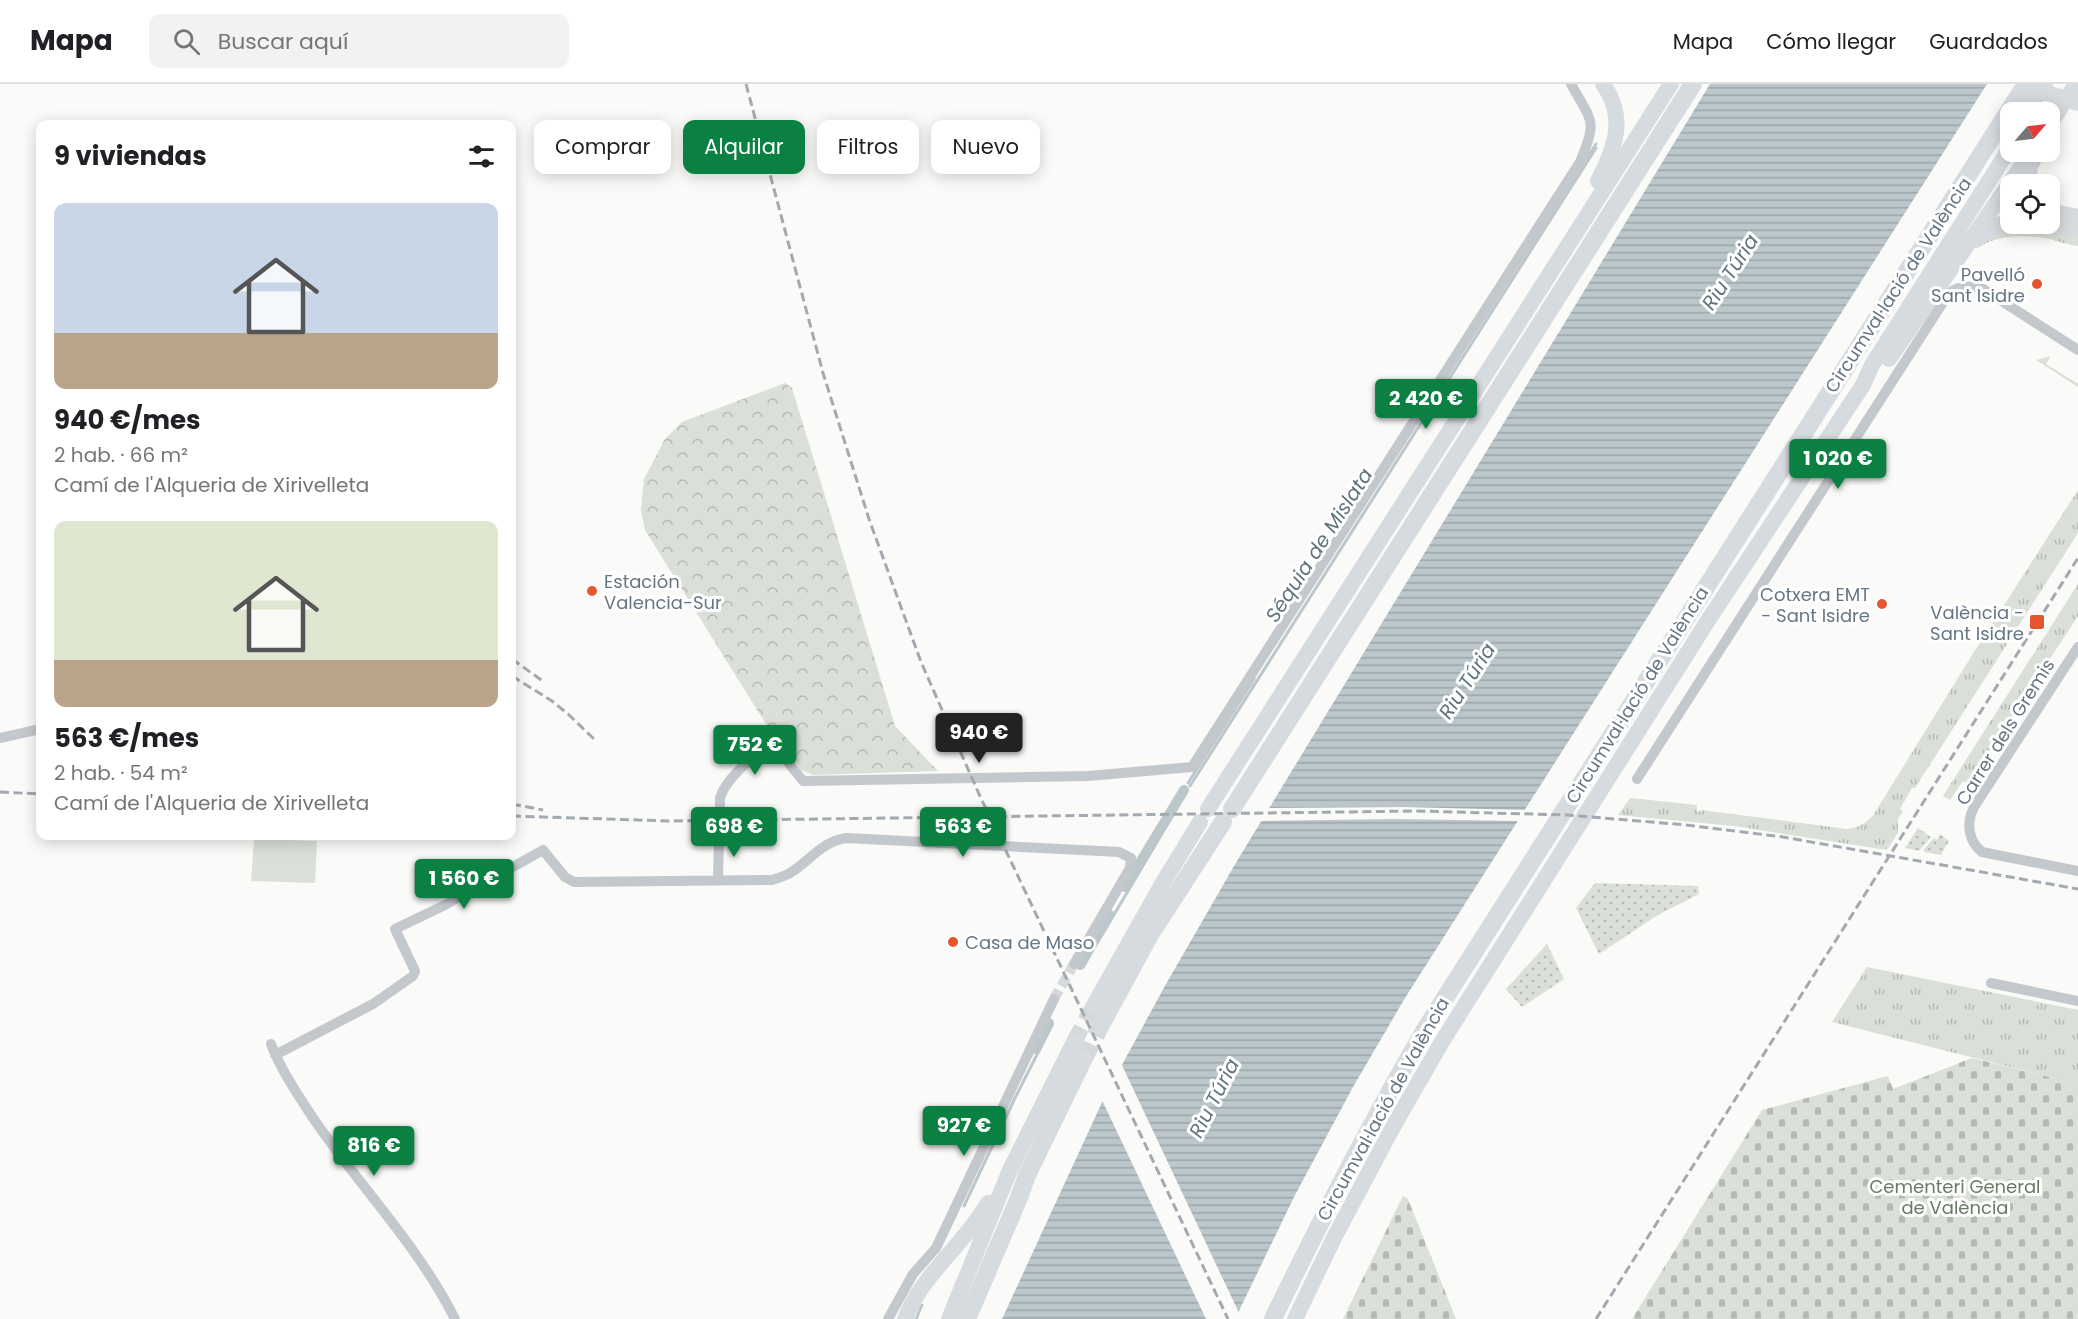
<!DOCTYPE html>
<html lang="es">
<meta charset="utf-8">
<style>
:root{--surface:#fff;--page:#f2f2f2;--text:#202124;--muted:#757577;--line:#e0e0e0;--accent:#0b8043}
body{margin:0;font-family:Poppins,sans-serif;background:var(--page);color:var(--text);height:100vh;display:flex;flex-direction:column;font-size:22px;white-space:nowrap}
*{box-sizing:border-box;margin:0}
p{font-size:20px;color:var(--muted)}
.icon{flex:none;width:33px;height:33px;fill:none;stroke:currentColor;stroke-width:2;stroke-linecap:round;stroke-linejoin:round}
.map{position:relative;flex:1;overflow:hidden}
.panel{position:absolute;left:36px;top:36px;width:480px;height:720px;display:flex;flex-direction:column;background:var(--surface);border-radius:12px;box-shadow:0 3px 15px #0003}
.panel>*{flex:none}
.top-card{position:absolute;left:534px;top:36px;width:570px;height:54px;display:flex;gap:12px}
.needle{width:39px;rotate:62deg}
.buttons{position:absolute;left:2000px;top:18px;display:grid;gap:12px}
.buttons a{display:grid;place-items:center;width:60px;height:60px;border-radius:12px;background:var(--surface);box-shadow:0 3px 15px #0003;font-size:30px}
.price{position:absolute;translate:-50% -51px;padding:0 14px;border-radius:6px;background:var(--accent);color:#fff;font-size:20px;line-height:39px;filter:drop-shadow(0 2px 3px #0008)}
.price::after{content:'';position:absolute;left:50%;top:36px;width:18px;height:14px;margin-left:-9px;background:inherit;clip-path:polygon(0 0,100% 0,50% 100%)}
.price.current{background:#222;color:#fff}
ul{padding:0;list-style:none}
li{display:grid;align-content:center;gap:12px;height:318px;padding:0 18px}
li span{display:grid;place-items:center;height:186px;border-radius:12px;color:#555}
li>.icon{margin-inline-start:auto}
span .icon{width:108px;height:108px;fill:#fffc;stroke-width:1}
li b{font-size:26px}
h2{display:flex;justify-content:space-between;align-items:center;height:72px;padding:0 18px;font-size:26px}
.chip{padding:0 21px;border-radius:12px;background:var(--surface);box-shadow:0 3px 15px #0003;font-size:21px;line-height:54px}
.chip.current{background:var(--accent);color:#fff}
header{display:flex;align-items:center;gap:36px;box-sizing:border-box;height:84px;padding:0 30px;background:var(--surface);border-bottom:2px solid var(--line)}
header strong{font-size:28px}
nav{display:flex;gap:33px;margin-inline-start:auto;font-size:21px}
.search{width:420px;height:54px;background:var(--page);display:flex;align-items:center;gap:15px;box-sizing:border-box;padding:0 21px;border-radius:12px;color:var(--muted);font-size:22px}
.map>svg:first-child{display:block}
</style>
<header>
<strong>Mapa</strong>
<div class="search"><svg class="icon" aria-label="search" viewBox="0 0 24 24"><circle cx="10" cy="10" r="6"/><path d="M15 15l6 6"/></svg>Buscar aquí</div>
<nav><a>Mapa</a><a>Cómo llegar</a><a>Guardados</a></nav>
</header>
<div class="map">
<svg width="2078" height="1235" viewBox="0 0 2078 1235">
<defs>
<pattern id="grass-tufts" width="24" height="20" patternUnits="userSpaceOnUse" patternTransform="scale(1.5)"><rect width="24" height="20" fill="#dadfd7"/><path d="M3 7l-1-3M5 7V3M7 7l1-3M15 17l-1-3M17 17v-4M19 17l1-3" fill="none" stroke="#b4b9b4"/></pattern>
<pattern id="forest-crowns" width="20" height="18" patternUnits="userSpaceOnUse" patternTransform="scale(1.5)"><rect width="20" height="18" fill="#dadfd7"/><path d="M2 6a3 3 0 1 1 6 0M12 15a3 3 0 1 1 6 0" fill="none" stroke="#b4b9b4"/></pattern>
<pattern id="cemetery-stones" width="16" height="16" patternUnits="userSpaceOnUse" patternTransform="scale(1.5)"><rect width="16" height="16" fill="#dadfd7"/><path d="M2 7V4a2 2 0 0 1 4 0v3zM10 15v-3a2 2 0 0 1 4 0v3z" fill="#b4b9b4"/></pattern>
<pattern id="garden-dots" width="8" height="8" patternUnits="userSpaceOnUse" patternTransform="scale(1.5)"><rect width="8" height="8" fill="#dadfd7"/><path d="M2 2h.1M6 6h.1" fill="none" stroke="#b4b9b4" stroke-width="1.8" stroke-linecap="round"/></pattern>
<pattern id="water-rules" width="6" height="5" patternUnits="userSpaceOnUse" patternTransform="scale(1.5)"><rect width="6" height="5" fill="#bbc7cb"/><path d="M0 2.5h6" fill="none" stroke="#9ca6aa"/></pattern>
</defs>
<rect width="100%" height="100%" fill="#fafaf8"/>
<path fill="url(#grass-tufts)" d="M2019 144 2062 151H2078V162C2066 161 2057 156 2045 154 2022 151 2000 151 1980 162 1991 152 2004 145 2019 144Z
M2051 272 2046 280 2078 300V303L2036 276Z
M2078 406V449L1915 704H1912L1900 725 1903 727 1898 735V749L1887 766 1734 742 1618 731 1630 714 1697 721V726L1699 728 1701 726 1847 745C1858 744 1867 739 1874 730L1974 568Z
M2078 500V532L1968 700 1963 697 1950 716 1943 712Z
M1867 883 2078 926V1000L1832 938Z"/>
<path fill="url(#forest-crowns)" d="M785 299 792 304 895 642 938 687 813 691 801 686 769 645 645 446 641 426 644 395 665 355 682 338Z"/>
<path fill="url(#cemetery-stones)" d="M1972 974 2078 1000V1235H1632L1762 1026 1888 992 1893 1005Z
M1403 1112 1408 1115 1456 1235H1343Z"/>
<path fill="url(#garden-dots)" d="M1918 744 1931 753 1919 767 1905 764Z
M1940 750 1949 757 1941 771 1925 768 1923 766 1934 754 1937 756Z
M1595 799 1698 802 1699 810 1658 831 1599 870 1576 824Z
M1547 860 1564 895 1522 923 1506 905Z"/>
<path fill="#dadfd7" d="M254 755 317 757 315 799 251 797Z"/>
<path fill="url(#water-rules)" d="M1710 0H1987L1405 914 1353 1003 1295 1111 1235 1235H1002L1105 1012 1166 900 1237 777Z"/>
<path fill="#fafaf8" d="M1404 723 1528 726 1521 737 1395 735 1258 737 1266 724Z
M1120 977 1240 1231 1238 1235H1206L1101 1014Z"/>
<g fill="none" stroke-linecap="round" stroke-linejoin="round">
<path stroke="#bbc7cb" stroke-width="3" d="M1587 74 1596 60
M1188 699 1254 595
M1190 702 1596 64
M1083 883 1186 709
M964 1122 1014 1016 1052 941
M916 1235 922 1221"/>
<path stroke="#bbc7cb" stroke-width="10" d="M1125 803 1184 706
M1080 881 1109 830
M1036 965 1049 939"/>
<path stroke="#d5d9db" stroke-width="10" stroke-dasharray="10 5" stroke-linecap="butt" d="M1054 915 1074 880"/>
<path stroke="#d5d9db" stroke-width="16" stroke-dasharray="16 8" stroke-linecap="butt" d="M1074 958 1094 921"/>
<path stroke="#d5d9db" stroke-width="18" stroke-dasharray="18 9" stroke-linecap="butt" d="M1083 976 1102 939"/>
<path stroke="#c3c8cc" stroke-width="10" d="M2078 563 1974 723C1966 739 1968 757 1982 768L2078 787
M0 654 40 645
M1637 695 1949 209C1960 201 1971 201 1983 205L2078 266
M718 796 720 714C726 693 755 672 772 658L803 697 1088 692 1192 683 1580 78C1598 36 1592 38 1571 0
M1991 899 2078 917
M271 960C280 984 295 1006 309 1028 356 1099 417 1159 455 1235
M275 971 373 920 413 892 415 887 395 845 445 821 543 766 565 793 574 798 772 796C778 794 785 792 790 789 810 777 821 758 846 754L1119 768 1131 774 1130 784 1074 880
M888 1235 913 1190 936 1164 1054 915"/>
<path stroke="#d6dbdf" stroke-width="16" d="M2029 3 2078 19
M2049 42 2076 0
M1598 97C1615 64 1627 34 1603 0
M2028 100 2030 82 2035 73
M2049 125 2059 129 2078 133
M2040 140 2069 145 2078 143
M1976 156C1985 148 1998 139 2010 138
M1889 275 2031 68
M1208 725 1671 0
M1094 921 1161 802 1200 738
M905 1235C922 1190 965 1160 988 1119
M949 1235 1010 1086 1074 958
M1295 1235 1335 1152 1394 1041 1443 956 1707 538 1863 301 1872 281 2010 64"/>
<path stroke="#d6dbdf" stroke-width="18" d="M2026 28 2044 0
M1232 725 1693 0
M1102 939 1151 849 1223 738
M967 1235 1019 1114 1027 1091 1083 976
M1273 1235C1320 1137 1370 1041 1424 947L2026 0"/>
<path stroke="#a2aab0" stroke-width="3" stroke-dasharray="9 4.5" stroke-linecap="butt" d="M746 0 823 289 869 435 921 578 979 710 1228 1235
M512 575 544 598
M512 592 552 617 568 630 594 655
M0 708 40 710
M512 720 543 726
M512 732 669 737 1416 727 1567 731 1686 741 1783 753 2078 805
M1596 1235 2078 474"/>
</g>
<g fill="#e4572e" stroke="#fff" stroke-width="2">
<circle cx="2037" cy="200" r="6"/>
<circle cx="592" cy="507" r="6"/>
<circle cx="1882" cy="520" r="6"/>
<rect x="2029" y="530" width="16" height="16" rx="3"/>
<circle cx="953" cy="858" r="6"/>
</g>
<g text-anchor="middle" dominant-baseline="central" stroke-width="6" stroke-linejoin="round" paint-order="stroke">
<g font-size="18" fill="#657683" stroke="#fff" text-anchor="end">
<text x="2025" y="190">Pavelló<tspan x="2025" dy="21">Sant Isidre</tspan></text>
<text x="604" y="497" text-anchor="start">Estación<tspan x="604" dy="21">Valencia-Sur</tspan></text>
<text x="1870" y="510">Cotxera EMT<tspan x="1870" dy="21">- Sant Isidre</tspan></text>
<text x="2024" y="528">València -<tspan x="2024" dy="21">Sant Isidre</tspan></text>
<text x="965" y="858" text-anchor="start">Casa de Maso</text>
</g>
<g font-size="18" fill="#657683" stroke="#fff">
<text transform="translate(1898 201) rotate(-57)">Circumval·lació de València</text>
<text transform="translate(1637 611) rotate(-58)">Circumval·lació de València</text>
<text transform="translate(2005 648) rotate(-58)">Carrer dels Gremis</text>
<text transform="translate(1383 1025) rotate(-61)">Circumval·lació de València</text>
</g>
<g font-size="18" fill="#687a64" stroke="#fff">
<text x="1955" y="1102">Cementeri General<tspan x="1955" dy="21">de València</tspan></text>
</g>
<g font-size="20" font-style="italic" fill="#60757c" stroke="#fff">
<text transform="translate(1730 188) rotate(-57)">Riu Túria</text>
<text transform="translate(1319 461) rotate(-57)">Séquia de Mislata</text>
<text transform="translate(1467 597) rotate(-57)">Riu Túria</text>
<text transform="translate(1214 1014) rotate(-63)">Riu Túria</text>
</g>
</g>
</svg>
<div class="buttons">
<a><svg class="needle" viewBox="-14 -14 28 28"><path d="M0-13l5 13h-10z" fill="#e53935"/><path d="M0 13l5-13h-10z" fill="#757577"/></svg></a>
<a><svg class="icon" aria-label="locate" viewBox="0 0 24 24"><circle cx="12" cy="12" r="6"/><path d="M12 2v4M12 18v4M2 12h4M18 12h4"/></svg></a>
</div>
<b class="price" style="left:1426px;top:346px">2 420 €</b>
<b class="price" style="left:1838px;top:406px">1 020 €</b>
<b class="price current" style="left:979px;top:680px">940 €</b>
<b class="price" style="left:755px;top:692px">752 €</b>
<b class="price" style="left:734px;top:774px">698 €</b>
<b class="price" style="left:963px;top:774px">563 €</b>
<b class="price" style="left:464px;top:826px">1 560 €</b>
<b class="price" style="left:964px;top:1073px">927 €</b>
<b class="price" style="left:374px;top:1093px">816 €</b>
<div class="top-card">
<a class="chip">Comprar</a>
<a class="chip current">Alquilar</a>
<a class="chip">Filtros</a>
<a class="chip">Nuevo</a>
</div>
<section class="panel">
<h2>9 viviendas<svg class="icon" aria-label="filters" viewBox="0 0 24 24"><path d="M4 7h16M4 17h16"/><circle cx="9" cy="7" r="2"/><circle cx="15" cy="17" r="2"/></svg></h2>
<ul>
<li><span style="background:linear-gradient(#c9d6e8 70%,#b9a48a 0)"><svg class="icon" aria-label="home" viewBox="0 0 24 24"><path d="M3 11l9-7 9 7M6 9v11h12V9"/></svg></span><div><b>940 €/mes</b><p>2 hab. · 66 m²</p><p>Camí de l'Alqueria de Xirivelleta</p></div></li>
<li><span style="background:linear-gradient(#dfe7d0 75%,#b9a48a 0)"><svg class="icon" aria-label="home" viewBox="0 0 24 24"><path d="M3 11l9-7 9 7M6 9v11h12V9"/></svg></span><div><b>563 €/mes</b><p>2 hab. · 54 m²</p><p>Camí de l'Alqueria de Xirivelleta</p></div></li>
</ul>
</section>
</div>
